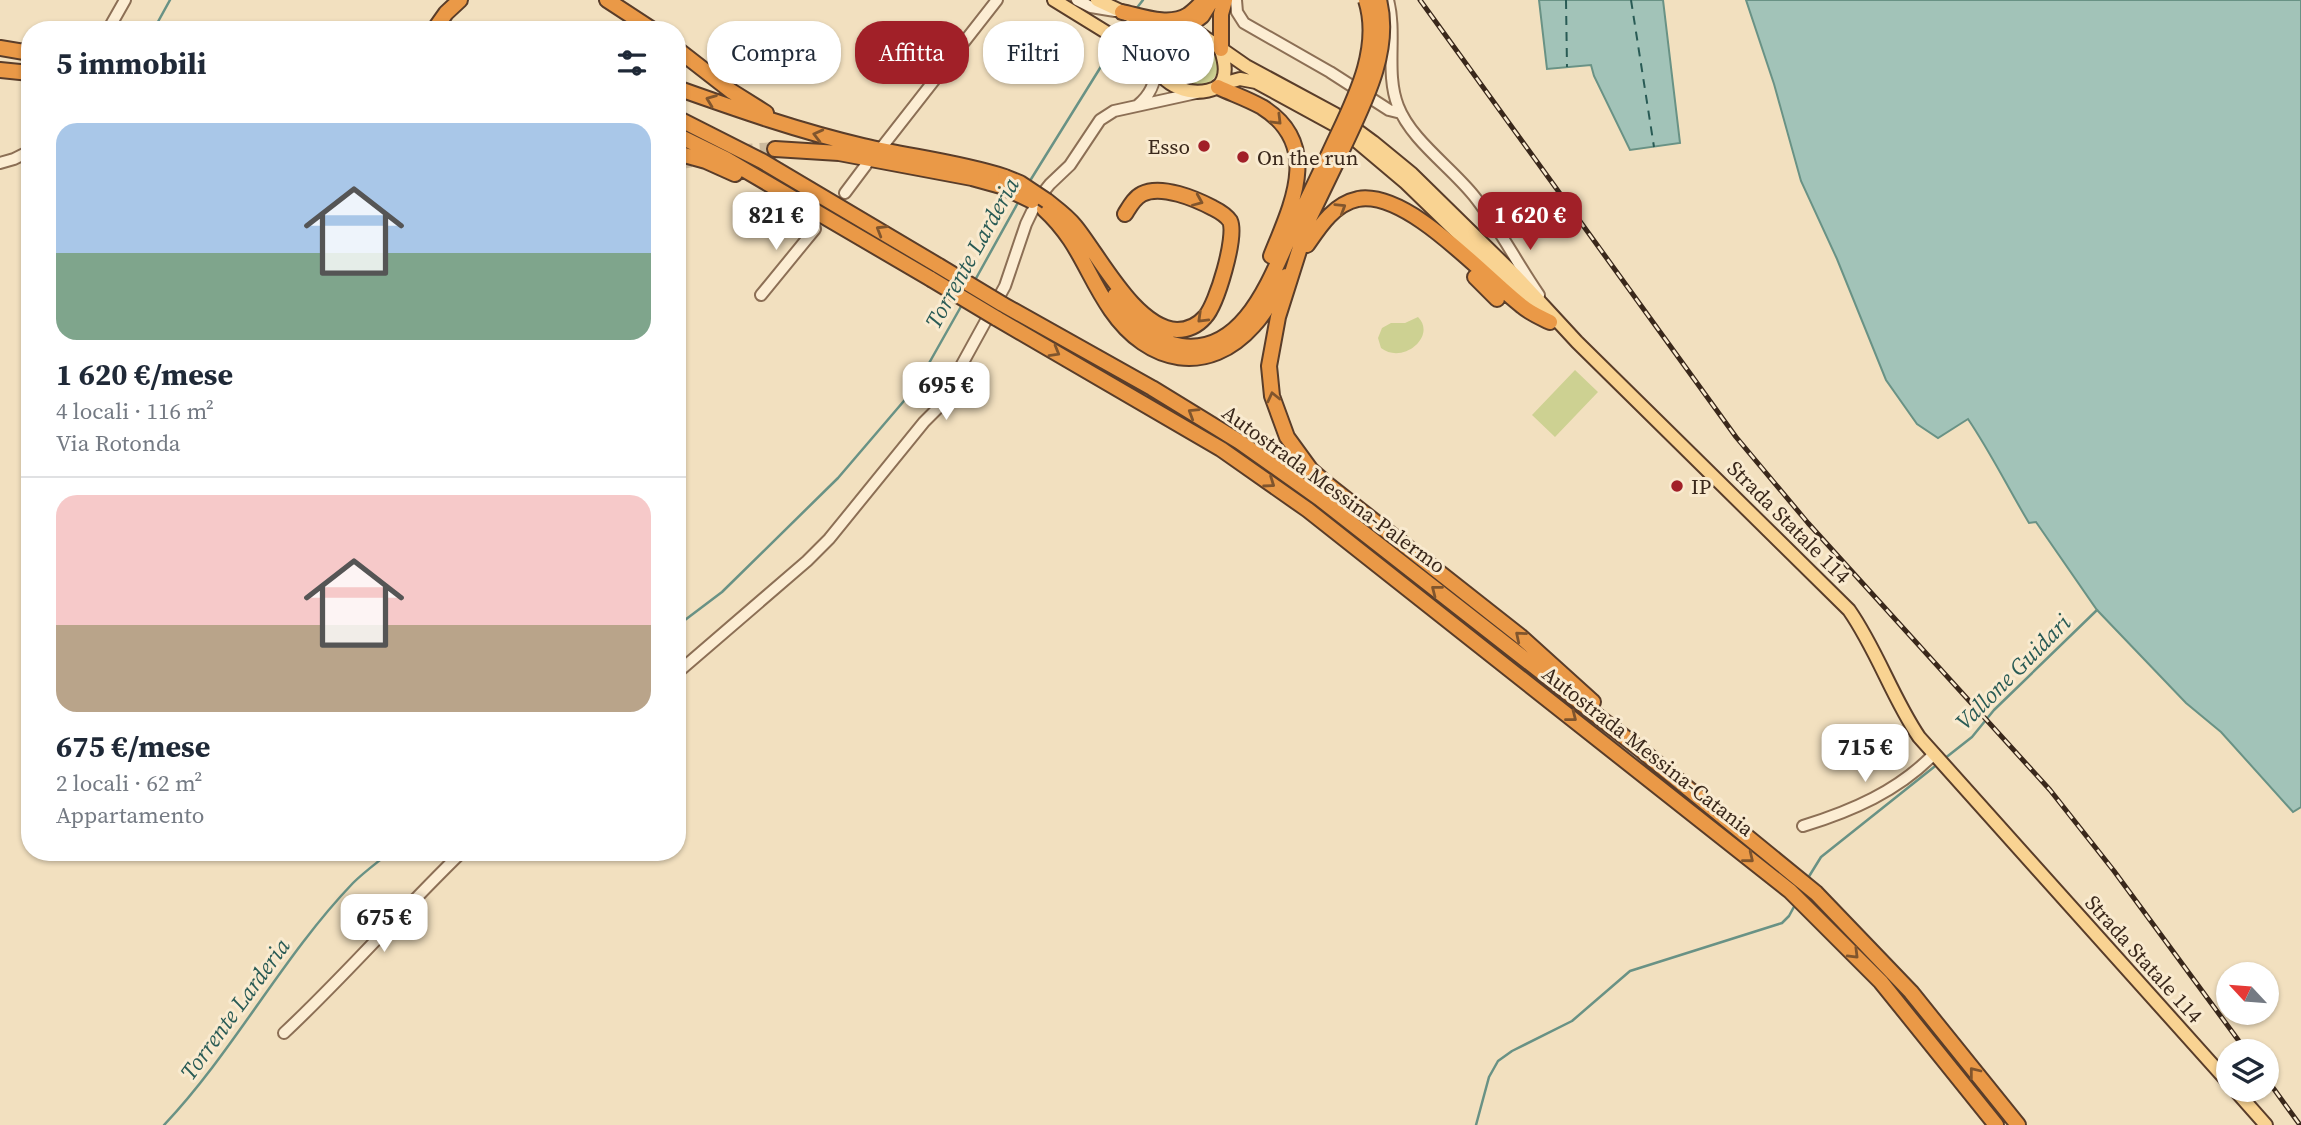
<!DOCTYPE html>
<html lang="it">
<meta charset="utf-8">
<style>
:root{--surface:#fff;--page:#f2f2f3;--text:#1f2937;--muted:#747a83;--line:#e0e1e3;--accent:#a12028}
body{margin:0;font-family:"Source Serif 4",serif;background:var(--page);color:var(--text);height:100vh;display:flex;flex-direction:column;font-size:26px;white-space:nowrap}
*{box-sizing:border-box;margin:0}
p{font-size:23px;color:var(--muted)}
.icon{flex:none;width:38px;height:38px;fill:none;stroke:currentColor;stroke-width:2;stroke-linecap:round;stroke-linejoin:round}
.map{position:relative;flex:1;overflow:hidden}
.details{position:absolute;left:21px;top:21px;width:665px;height:840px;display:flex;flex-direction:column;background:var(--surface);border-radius:28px;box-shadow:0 2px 5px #0004}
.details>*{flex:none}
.hud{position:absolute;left:707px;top:21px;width:665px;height:63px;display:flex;gap:14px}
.needle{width:46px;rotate:296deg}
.tools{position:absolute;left:2216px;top:962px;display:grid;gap:14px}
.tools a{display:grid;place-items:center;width:63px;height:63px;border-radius:50%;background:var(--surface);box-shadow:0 2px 5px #0004;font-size:35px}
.price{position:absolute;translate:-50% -60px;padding:0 16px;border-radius:14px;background:#fff;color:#222;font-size:23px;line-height:46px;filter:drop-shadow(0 2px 4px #0008)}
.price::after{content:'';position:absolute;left:50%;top:42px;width:21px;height:16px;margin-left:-10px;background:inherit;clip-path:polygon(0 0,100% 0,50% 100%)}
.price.on{background:var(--accent);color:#fff}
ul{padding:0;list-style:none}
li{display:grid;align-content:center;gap:14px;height:371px;padding:0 35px}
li+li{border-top:2px solid var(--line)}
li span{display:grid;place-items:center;height:217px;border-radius:21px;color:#555}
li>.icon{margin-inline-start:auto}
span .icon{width:126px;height:126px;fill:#fffc;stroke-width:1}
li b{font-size:30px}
h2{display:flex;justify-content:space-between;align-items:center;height:84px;padding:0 35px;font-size:30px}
.pill{padding:0 24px;border-radius:28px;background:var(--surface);box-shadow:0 2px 5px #0004;font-size:24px;line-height:63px}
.pill.on{background:var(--accent);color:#fff}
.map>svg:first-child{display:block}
</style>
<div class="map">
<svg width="2301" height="1125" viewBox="0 0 2301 1125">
<rect width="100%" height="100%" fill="#f2e0bf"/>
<path fill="#cdd192" d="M1175 37C1194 35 1233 57 1213 79 1190 104 1138 55 1175 37Z
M1418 317C1437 336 1403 365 1381 348L1378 338 1382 328 1391 323H1405Z
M1575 370 1598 392 1555 437 1532 415Z"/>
<path fill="#a2c3b8" stroke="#699285" stroke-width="2" d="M1539 0H1663L1680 143 1630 150 1594 76 1591 65 1547 69Z
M1746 0H2301V807L2293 812 2221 732 2186 703 2097 610 2036 522 2029 523C2008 488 1991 453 1968 419L1938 438 1917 424 1886 380 1837 259 1801 181 1774 84Z"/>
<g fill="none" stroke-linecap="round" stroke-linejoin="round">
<path stroke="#699285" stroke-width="2.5" d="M1136 9 1143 0
M154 29 170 0
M1120 35 1126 27
M1028 184 1115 44
M974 282 1020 199
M677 626 722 592 838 478 915 388 963 303
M1944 759 1972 737 1994 710 2097 610
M1808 878 1821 857 1939 763
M164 1125C234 1051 282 957 353 883 364 872 378 862 390 852
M1476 1125 1489 1077 1498 1061 1512 1051 1572 1021 1630 971 1782 923 1789 916 1796 903"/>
<path stroke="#295b55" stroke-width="2" stroke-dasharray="9 7" stroke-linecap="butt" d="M1566 0 1567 67
M1631 0 1654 147"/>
<path stroke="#cdbb9e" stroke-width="14" stroke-dasharray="14 7" stroke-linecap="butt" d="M677 163 733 152 775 149"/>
<defs>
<path id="minor" d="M1077 0 1091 7 1115 11
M1236 0 1237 12 1244 23 1330 72 1389 110 1401 113
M1388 0C1397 34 1385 73 1398 106 1411 140 1451 167 1474 196 1499 227 1516 262 1539 295
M108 30 125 0
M1138 105C1150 95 1155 84 1156 68
M882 147 997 0
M0 163 14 159 30 151
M845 193 866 165
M761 295 815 229
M677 673 807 561 829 539 924 422 938 408 1005 286 1026 224 1038 199 1050 184 1070 165 1100 120 1114 111 1196 93
M1803 826C1852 811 1898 791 1934 754
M284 1033C346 975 401 911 462 852"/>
<path id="major" d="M1054 0 1140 53 1155 65
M1097 0 1157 28 1185 29 1200 34 1246 66 1335 114 1373 142 1412 174 1516 276 1577 342 1849 610C1877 650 1892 697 1919 737L2228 1082
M1174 30C1161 34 1154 45 1153 59 1161 87 1193 99 1218 87 1228 76 1225 63 1221 50
M1222 84 1240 79 1256 82 1342 129 1406 183 1536 309
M2235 1090 2266 1125"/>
<path id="highway" d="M607 0 653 30
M1122 12C1141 16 1169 27 1188 15 1194 11 1199 5 1205 0
M1185 29 1202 16 1212 0
M434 30 446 13 460 0
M0 48 30 53
M677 49 731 91 766 113
M1221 49V14L1225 0
M0 70 30 73
M1218 87C1233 94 1248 99 1262 107 1323 145 1291 206 1271 256
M677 88C739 110 799 131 863 146 910 157 959 162 1005 177
M677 118 762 161 939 266
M677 135 726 159 931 279
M775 149 839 153 972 178 1001 186
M677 153 706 161 735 174
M1337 161 1309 219 1278 317 1269 366 1272 396 1287 437 1311 470 1327 484 1520 636 1593 702
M1047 201C1057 209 1067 216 1075 226 1099 255 1135 328 1177 330 1188 330 1198 325 1205 317 1217 304 1237 236 1230 221 1226 215 1219 211 1213 208 1196 199 1161 184 1142 194 1134 198 1130 206 1125 214
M1044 209C1079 241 1086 274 1111 310 1148 364 1208 377 1254 325 1267 311 1276 293 1286 276
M1307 245C1320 226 1334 204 1358 199 1408 190 1483 276 1522 306 1530 313 1540 317 1550 322
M1475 277 1497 299
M1115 295C1131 318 1151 341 1181 346 1242 355 1269 282 1289 238 1302 211 1315 183 1328 156
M1002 304 1152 388 1240 442 1319 498 1641 750 1816 893 1911 992 2018 1125
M996 318 1221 449 1308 510 1790 891 1881 982 1996 1125"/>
</defs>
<use href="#minor" stroke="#8c6f55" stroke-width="14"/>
<use href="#major" stroke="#593d2a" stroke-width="16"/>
<use href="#highway" stroke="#593d2a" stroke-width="18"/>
<use href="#minor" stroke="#fcedd3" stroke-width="10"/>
<use href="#major" stroke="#f9d392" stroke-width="12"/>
<use href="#highway" stroke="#ea9947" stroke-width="14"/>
<defs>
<path id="rail" d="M1420 0 1736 437 1808 523 2050 790 2114 871 2247 1052
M2266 1078 2300 1125"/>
</defs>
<use href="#rail" stroke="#3a281b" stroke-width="5"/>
<use href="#rail" stroke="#f9eacf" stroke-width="2.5" stroke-dasharray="8" stroke-linecap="butt"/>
<defs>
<path id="highway-bridge" d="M1328 156C1349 109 1383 53 1366 0
M1337 161C1359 112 1393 55 1379 0
M1005 177 1020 183 1047 201
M1001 186 1032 201
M939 266 1002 304
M931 279 996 318"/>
</defs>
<use href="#highway-bridge" stroke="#593d2a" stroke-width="18" stroke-linecap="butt"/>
<use href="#highway-bridge" stroke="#ea9947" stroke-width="14"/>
</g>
<defs><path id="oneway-chevron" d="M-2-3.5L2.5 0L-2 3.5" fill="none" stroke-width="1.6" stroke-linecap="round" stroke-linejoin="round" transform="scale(1.75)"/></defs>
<g stroke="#80552d">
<use href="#oneway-chevron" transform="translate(711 100) rotate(-159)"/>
<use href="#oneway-chevron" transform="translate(1277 120) rotate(45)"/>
<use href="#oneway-chevron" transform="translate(818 135) rotate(-166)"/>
<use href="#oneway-chevron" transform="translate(1198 201) rotate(23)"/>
<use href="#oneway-chevron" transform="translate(1341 208) rotate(-32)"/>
<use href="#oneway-chevron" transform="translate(881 230) rotate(-149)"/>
<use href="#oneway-chevron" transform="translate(1202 318) rotate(136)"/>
<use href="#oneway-chevron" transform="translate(1055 352) rotate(30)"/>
<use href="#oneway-chevron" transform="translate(1273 397) rotate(-103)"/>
<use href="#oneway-chevron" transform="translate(1193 413) rotate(-148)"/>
<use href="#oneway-chevron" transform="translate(1270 483) rotate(35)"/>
<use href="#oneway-chevron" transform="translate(1436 590) rotate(-142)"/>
<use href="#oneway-chevron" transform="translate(1520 636) rotate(-140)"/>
<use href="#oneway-chevron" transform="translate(1572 717) rotate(38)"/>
<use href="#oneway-chevron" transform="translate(1749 858) rotate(39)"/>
<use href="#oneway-chevron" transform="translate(1854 954) rotate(45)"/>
<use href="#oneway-chevron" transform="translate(1974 1072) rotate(-128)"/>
</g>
<g fill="#a12028" stroke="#f9eacf" stroke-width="2.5">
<circle cx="1204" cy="146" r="7"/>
<circle cx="1243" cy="157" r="7"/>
<circle cx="1677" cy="486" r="7"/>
</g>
<g text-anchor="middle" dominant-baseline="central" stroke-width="6" stroke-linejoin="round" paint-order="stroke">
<g font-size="21" fill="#3a281b" stroke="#f9eacf" text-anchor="start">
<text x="1190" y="146" text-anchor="end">Esso</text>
<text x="1257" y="157">On the run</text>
<text x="1691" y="486">IP</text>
</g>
<g font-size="21" fill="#3a281b" stroke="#f9eacf">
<text transform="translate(1334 489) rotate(36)">Autostrada Messina-Palermo</text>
<text transform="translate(1789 522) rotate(45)">Strada Statale 114</text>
<text transform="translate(1648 751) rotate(38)">Autostrada Messina-Catania</text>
<text transform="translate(2144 959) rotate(48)">Strada Statale 114</text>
</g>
<g font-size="23" font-style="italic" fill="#295b55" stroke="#f9eacf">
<text transform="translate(972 253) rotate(-61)">Torrente Larderia</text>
<text transform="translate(2013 672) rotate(-45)">Vallone Guidari</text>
<text transform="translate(235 1009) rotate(-54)">Torrente Larderia</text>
</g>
</g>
</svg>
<div class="tools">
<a><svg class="needle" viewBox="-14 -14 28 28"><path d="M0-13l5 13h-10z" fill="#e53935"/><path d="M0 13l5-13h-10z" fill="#747a83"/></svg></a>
<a><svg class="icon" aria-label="layers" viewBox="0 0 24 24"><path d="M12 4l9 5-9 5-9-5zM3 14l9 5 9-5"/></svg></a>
</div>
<b class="price" style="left:776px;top:252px">821 €</b>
<b class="price on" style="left:1530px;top:252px">1 620 €</b>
<b class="price" style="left:946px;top:422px">695 €</b>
<b class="price" style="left:1865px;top:784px">715 €</b>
<b class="price" style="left:384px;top:954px">675 €</b>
<div class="hud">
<a class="pill">Compra</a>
<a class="pill on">Affitta</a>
<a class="pill">Filtri</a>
<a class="pill">Nuovo</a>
</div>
<section class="details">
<h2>5 immobili<svg class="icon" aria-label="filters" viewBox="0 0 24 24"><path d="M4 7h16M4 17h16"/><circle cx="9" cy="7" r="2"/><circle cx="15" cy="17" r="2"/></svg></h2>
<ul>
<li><span style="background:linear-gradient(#a9c7e8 60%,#7fa58c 0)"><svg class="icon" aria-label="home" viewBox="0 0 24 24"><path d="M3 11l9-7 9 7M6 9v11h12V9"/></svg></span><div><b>1 620 €/mese</b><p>4 locali · 116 m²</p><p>Via Rotonda</p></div></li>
<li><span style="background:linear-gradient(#f6c9c9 60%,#b9a48a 0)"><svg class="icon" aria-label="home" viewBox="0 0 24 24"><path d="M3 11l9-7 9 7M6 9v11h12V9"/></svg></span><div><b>675 €/mese</b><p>2 locali · 62 m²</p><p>Appartamento</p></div></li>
</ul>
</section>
</div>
